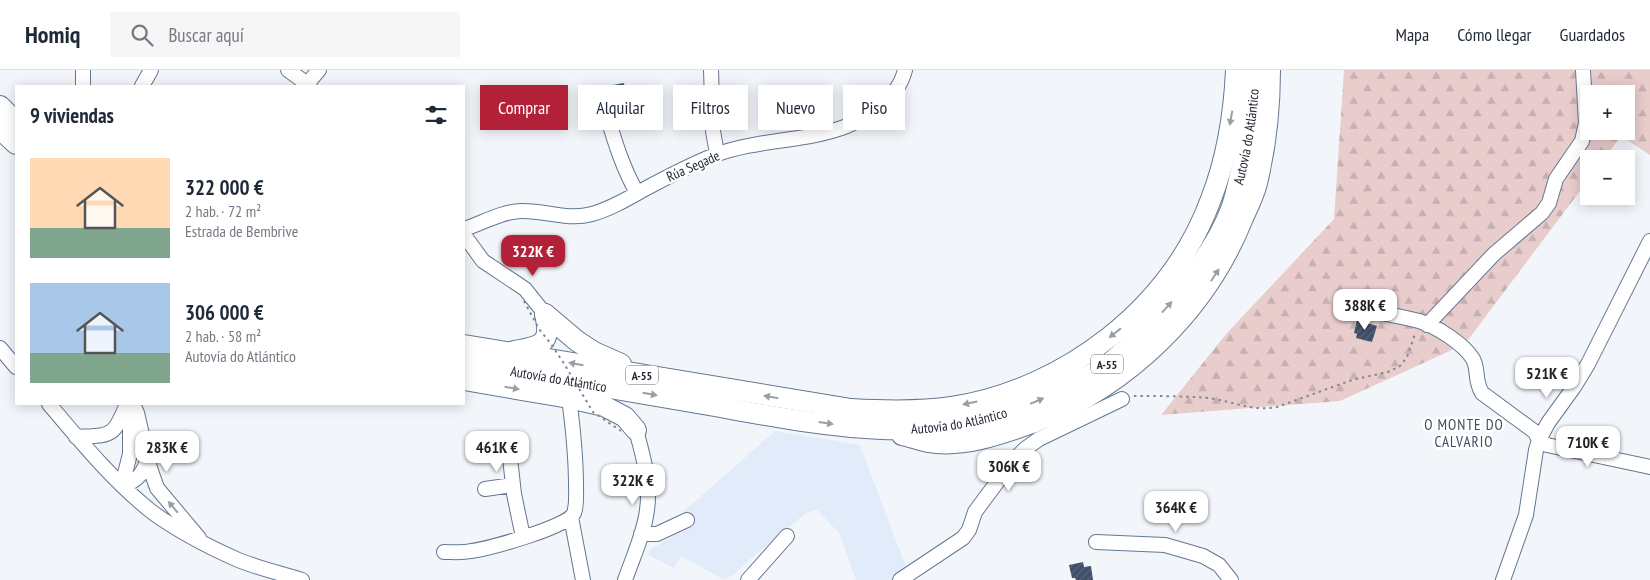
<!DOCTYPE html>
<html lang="es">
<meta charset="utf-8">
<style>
:root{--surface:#fff;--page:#f6f6f7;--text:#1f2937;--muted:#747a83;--line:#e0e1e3;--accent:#b32139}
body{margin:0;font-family:"PT Sans Narrow",sans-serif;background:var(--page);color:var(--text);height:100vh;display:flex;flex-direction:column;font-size:19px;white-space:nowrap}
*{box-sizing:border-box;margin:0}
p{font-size:16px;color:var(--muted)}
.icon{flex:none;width:28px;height:28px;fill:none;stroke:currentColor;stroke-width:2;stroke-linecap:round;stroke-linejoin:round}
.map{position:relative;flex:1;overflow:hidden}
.panel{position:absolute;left:15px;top:15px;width:450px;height:320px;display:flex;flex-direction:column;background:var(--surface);border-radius:0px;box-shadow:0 2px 12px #0003}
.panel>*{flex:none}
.guide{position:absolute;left:480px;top:15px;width:475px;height:45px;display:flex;gap:10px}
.fabs{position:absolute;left:1580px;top:15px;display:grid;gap:10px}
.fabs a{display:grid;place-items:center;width:55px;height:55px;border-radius:0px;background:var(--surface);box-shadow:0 2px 12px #0003;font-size:25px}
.price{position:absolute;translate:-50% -42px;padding:0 11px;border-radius:10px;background:#fff;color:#222;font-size:16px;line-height:32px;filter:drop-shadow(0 1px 2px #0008)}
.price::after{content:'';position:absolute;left:50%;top:30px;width:15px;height:11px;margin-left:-8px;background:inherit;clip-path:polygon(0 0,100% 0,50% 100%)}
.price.active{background:var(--accent);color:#fff}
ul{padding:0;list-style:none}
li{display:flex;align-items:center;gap:15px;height:125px;padding:0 15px}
li span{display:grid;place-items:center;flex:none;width:140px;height:100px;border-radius:0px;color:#555}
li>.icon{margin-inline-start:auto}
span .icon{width:60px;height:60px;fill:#fffc;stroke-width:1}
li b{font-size:21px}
h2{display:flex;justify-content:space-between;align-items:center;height:60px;padding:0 15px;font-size:21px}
.pill{padding:0 18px;border-radius:0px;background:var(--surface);box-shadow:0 2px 12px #0003;font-size:18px;line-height:45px}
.pill.active{background:var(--accent);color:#fff}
header{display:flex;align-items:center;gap:30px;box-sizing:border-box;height:70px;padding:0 25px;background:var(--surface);border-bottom:1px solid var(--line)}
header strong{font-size:24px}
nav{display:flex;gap:28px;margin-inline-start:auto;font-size:18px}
.search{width:350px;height:45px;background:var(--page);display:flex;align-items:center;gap:12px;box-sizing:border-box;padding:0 18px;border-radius:0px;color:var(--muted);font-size:19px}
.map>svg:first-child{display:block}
</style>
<header>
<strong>Homiq</strong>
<div class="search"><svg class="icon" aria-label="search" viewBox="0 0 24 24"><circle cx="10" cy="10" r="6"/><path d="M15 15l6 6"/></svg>Buscar aquí</div>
<nav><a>Mapa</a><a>Cómo llegar</a><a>Guardados</a></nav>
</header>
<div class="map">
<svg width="1650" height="510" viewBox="0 0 1650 510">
<defs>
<pattern id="forest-firs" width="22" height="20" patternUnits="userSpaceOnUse" patternTransform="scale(1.25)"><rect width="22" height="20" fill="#e9cdcd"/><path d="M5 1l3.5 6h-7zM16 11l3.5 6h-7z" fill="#c8b0b0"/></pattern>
<pattern id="building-hatch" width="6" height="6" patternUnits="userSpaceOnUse" patternTransform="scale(1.25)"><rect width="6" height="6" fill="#3f4f67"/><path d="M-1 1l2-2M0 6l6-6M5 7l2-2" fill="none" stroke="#586579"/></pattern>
</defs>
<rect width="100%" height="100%" fill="#f2f6fb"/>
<path fill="#e1ebf9" d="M775 361 860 375 906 497 902 503 891 510H856L839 463 817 440 806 443 749 490 733 505 724 510 681 486 674 498 648 485 650 480 656 476 690 457 683 442Z"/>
<path fill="url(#forest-firs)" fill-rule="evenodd" d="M1344 0H1650V85L1621 66 1604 89H1589V109L1465 274 1340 331 1161 345 1227 263 1334 149ZM1589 24H1626V61H1589Z"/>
<path fill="url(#building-hatch)" d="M624 13 627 34 610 37 607 16Z
M1357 250 1377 256 1372 272 1356 268 1357 264 1354 263Z
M1083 492 1084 497 1091 496 1093 510H1076L1075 508H1072L1069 495Z"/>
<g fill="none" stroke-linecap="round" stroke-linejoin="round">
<defs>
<path id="minor" d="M83 0V16
M288 0 310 16
M711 0 713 61 717 84
M307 14 319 0
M142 16 151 0
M607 45C615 73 623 98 637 123
M464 159C483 153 500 142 521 141 545 140 567 151 592 144 610 139 627 129 643 120 667 107 690 95 715 85 757 69 806 72 847 56 857 52 867 45 876 38 890 29 901 16 905 0
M464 165 483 191 525 219 545 244
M1377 242C1391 245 1405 247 1419 251 1436 256 1464 274 1473 289 1479 300 1474 310 1482 323L1535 362 1539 370 1547 375 1650 397
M1427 255 1494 184 1542 143 1549 133 1556 109 1582 71 1586 53 1583 0
M0 278 16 297
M49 334C81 372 113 411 152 442 178 461 207 476 236 489 257 498 280 503 302 510
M133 334 137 343 150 398 157 418 199 468
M76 367C112 365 113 368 127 334
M510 388 514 424 523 467
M122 415 130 384V339
M122 415C138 412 144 402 148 387
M485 419 513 415
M571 447 583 510
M641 464H657L687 450
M1096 472 1165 475 1203 486 1219 495 1231 510
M444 482C453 482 462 483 471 481 487 479 569 457 574 443 577 435 576 424 576 416 576 386 573 358 569 328
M625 510C633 487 644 464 647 440 651 412 643 386 636 360
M748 510 787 466
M900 510 963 468 969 460 975 442 986 427 1013 391 1025 379 1039 369 1122 329
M1503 510 1526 445 1536 380 1539 370 1548 353 1574 317 1588 294 1650 171"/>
<g id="highway">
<path d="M0 36 16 52"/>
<path d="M0 59 16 74"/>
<path d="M545 244 577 271 594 282 621 294"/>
<path d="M464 275 851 339C885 341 918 342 952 337 1066 319 1171 238 1211 129 1227 88 1234 43 1236 0"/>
<path d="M514 281C542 276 552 274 545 244"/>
<path id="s1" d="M464 293C543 306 623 320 703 334 761 344 823 357 882 359 951 361 1016 345 1076 312 1085 308 1094 303 1102 298 1122 285 1138 267 1154 250 1183 221 1217 177 1231 139 1234 131 1236 122 1238 114 1248 75 1253 40 1255 0"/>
<path d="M464 310 569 328 604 336 625 347 636 360"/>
<path d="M902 365C911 367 919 370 928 372 964 378 1001 364 1035 352 1128 316 1206 241 1243 148 1248 137 1254 125 1257 113 1266 76 1270 38 1270 0"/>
</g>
</defs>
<use href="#minor" stroke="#657790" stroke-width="16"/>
<use href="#highway" stroke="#657790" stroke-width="22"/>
<path stroke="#81878f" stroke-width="2" stroke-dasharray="2.5 4" stroke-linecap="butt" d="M1134 326C1158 326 1184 326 1208 328 1233 331 1252 342 1277 337L1352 310 1388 302 1400 296 1407 287 1415 264"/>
<use href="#minor" stroke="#fff" stroke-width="14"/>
<use href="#highway" stroke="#fff" stroke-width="20"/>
<path stroke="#81878f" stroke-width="2" stroke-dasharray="2.5 4" stroke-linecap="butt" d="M524 231 539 259 551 274 563 292 593 342 621 361"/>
</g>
<defs><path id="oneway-solid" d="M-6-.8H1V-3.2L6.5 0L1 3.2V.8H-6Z" transform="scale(1.25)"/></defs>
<g fill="#9b9ea3">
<use href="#oneway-solid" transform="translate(1231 48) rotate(100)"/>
<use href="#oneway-solid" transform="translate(1215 205) rotate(-57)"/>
<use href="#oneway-solid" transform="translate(1167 237) rotate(-48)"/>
<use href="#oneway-solid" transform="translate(1115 263) rotate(142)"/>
<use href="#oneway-solid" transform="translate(576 294) rotate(-170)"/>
<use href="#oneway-solid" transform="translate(512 318) rotate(10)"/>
<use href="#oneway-solid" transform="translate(650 324) rotate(10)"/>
<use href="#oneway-solid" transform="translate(771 327) rotate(-170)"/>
<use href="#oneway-solid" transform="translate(1037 331) rotate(-23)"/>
<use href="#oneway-solid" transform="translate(970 333) rotate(168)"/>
<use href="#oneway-solid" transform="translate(826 353) rotate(8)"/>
<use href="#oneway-solid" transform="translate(173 437) rotate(-130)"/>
</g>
<g text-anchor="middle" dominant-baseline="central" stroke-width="5" stroke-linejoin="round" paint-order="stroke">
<g fill="#fff" stroke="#646870" stroke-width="1">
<rect x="1091" y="284.5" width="32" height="19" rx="4"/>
<rect x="626" y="295.5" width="32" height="19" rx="4"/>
</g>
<g font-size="12" font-weight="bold" fill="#212833">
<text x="1107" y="294">A-55</text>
<text x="642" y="305">A-55</text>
</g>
<g font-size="14" fill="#212833" stroke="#fff">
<text stroke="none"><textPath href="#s1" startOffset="936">Autovía do Atlántico</textPath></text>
<text transform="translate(693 96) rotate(-24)">Rúa Segade</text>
<text stroke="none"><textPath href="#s1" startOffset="96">Autovía do Atlántico</textPath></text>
<text stroke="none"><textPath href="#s1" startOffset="501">Autovía do Atlántico</textPath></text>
</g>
<g font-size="15" letter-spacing="1" fill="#3e4e66" stroke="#fff">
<text x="1464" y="354">O MONTE DO<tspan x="1464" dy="17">CALVARIO</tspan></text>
</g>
</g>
</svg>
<div class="fabs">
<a>+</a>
<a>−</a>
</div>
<b class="price active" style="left:533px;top:207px">322K €</b>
<b class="price" style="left:1365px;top:261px">388K €</b>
<b class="price" style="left:1547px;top:329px">521K €</b>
<b class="price" style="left:1588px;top:398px">710K €</b>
<b class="price" style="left:167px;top:403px">283K €</b>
<b class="price" style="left:497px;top:403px">461K €</b>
<b class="price" style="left:1009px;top:422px">306K €</b>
<b class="price" style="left:633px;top:436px">322K €</b>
<b class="price" style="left:1176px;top:463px">364K €</b>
<div class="guide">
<a class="pill active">Comprar</a>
<a class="pill">Alquilar</a>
<a class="pill">Filtros</a>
<a class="pill">Nuevo</a>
<a class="pill">Piso</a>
</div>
<section class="panel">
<h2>9 viviendas<svg class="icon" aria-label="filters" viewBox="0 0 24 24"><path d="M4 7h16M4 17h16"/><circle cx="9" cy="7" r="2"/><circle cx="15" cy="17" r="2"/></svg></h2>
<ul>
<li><span style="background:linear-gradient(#ffd9b3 70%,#7fa58c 0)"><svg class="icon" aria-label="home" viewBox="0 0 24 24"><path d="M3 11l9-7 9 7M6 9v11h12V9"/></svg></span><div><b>322 000 €</b><p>2 hab. · 72 m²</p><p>Estrada de Bembrive</p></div></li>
<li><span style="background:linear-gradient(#a9c7e8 70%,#7fa58c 0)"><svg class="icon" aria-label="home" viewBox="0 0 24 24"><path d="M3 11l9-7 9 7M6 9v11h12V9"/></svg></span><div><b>306 000 €</b><p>2 hab. · 58 m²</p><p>Autovía do Atlántico</p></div></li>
</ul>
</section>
</div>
